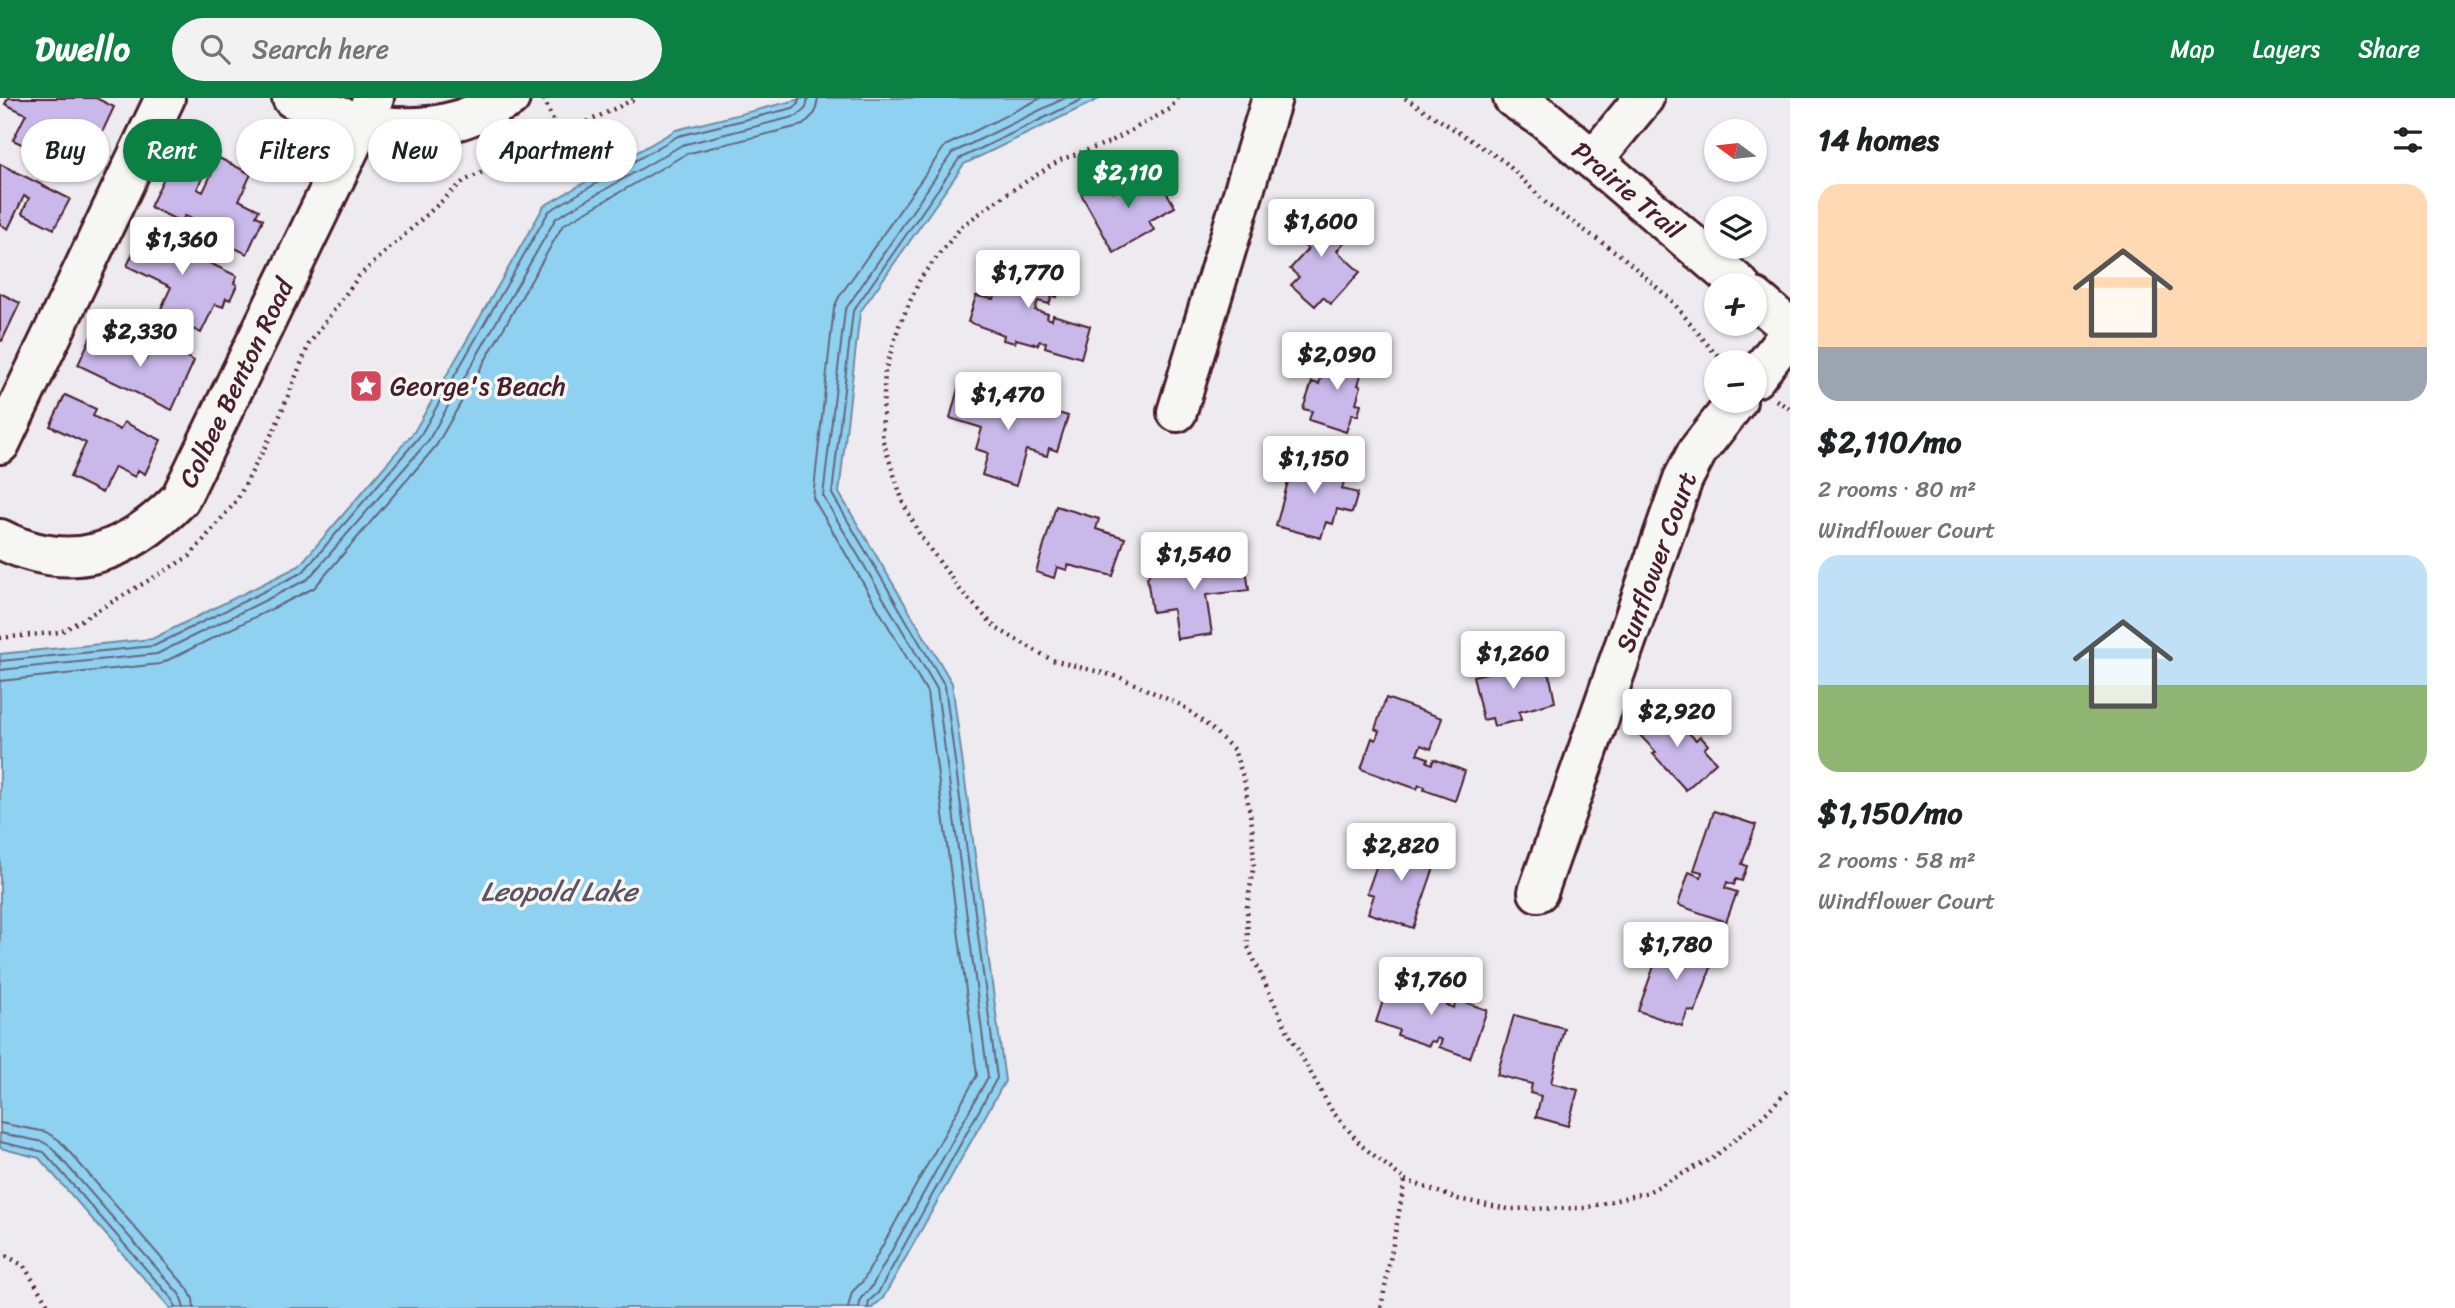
<!DOCTYPE html>
<meta charset="utf-8">
<style>
:root{--surface:#fff;--page:#f2f2f2;--text:#202124;--muted:#757577;--accent:#0b8043}
body{margin:0;font-family:Sriracha,sans-serif;background:var(--page);color:var(--text);height:100vh;display:flex;flex-direction:column;font-size:26px;white-space:nowrap}
*{box-sizing:border-box;margin:0}
p{font-size:23px;color:var(--muted)}
.icon{flex:none;width:38px;height:38px;fill:none;stroke:currentColor;stroke-width:2;stroke-linecap:round;stroke-linejoin:round}
.map{position:relative;flex:1;overflow:hidden}
.sheet{display:flex;flex-direction:column;background:var(--surface);width:665px}
.sheet>*{flex:none}
.guide{position:absolute;left:21px;top:21px;width:665px;height:63px;display:flex;gap:14px}
.needle{width:46px;rotate:285deg}
.controls{position:absolute;left:1704px;top:21px;display:grid;gap:14px}
.controls a{display:grid;place-items:center;width:63px;height:63px;border-radius:50%;background:var(--surface);box-shadow:0 2px 5px #0004;font-size:35px}
.price{position:absolute;translate:-50% -60px;padding:0 16px;border-radius:7px;background:#fff;color:#222;font-size:23px;line-height:46px;filter:drop-shadow(0 2px 4px #0008)}
.price::after{content:'';position:absolute;left:50%;top:42px;width:21px;height:16px;margin-left:-10px;background:inherit;clip-path:polygon(0 0,100% 0,50% 100%)}
.price.active{background:var(--accent);color:#fff}
ul{padding:0;list-style:none}
li{display:grid;align-content:center;gap:14px;height:371px;padding:0 28px}
li span{display:grid;place-items:center;height:217px;border-radius:21px;color:#555}
li>.icon{margin-inline-start:auto}
span .icon{width:126px;height:126px;fill:#fffc;stroke-width:1}
li b{font-size:30px}
h2{display:flex;justify-content:space-between;align-items:center;height:84px;padding:0 28px;font-size:30px}
.pill{padding:0 24px;border-radius:32px;background:var(--surface);box-shadow:0 2px 5px #0004;font-size:24px;line-height:63px}
.pill.active{background:var(--accent);color:#fff}
header{display:flex;align-items:center;gap:42px;box-sizing:border-box;height:98px;padding:0 35px;background:var(--accent);color:#fff}
header strong{font-size:33px}
nav{display:flex;gap:38px;margin-inline-start:auto;font-size:24px}
.search{width:490px;height:63px;background:var(--page);display:flex;align-items:center;gap:18px;box-sizing:border-box;padding:0 24px;border-radius:38px;color:var(--muted);font-size:26px}
main{display:flex;flex:1;min-height:0}
.map>svg:first-child{display:block}
</style>
<header>
<strong>Dwello</strong>
<div class="search"><svg class="icon" aria-label="search" viewBox="0 0 24 24"><circle cx="10" cy="10" r="6"/><path d="M15 15l6 6"/></svg>Search here</div>
<nav><a>Map</a><a>Layers</a><a>Share</a></nav>
</header>
<main>
<div class="map">
<svg width="1790" height="1210" viewBox="0 0 1790 1210">
<rect width="100%" height="100%" fill="#edeaf0"/>
<filter id="ink" filterUnits="userSpaceOnUse"><feTurbulence type="fractalNoise" baseFrequency=".0143" numOctaves="2"/><feDisplacementMap in="SourceGraphic" scale="14" xChannelSelector="R" yChannelSelector="G"/><feConvolveMatrix kernelMatrix="1 2 1 2 8 2 1 2 1" color-interpolation-filters="sRGB"/></filter>
<g filter="url(#ink)">
<path fill="#8fd1f0" stroke="#738aa1" stroke-width="2" d="M805 0H1101L964 66 860 214 839 395 952 585 1005 983 883 1200 872 1210H170L39 1060 0 1050V556L152 541 299 468 414 334 544 108 676 32Z"/>
<g fill="none" stroke-linecap="round" stroke-linejoin="round">
<path stroke="#66667a" stroke-width="2" d="M0 563 154 548 303 474 420 338 549 113 678 38 793 10 798 6 799 0
M0 572 157 556 308 481 428 343 556 120 682 47 797 18 806 10 808 0
M0 583 160 566 314 490 436 348 563 127 686 56 803 27 815 15 818 0
M0 1025 46 1034 59 1042 188 1191 193 1201 194 1210
M0 1035 43 1044 51 1049 180 1197 184 1210
M0 1044 44 1054 173 1202 175 1210
M848 1210 852 1194 863 1183 977 977 927 594 813 400 834 210 839 199 945 48 1041 0
M859 1210 861 1200 871 1190 988 979 937 591 823 398 845 212 952 55 1065 0
M868 1210 869 1203 878 1195 997 980 945 588 832 396 853 213 959 61 1085 0"/>
</g>
<path fill="#c9b9ea" stroke="#4a1f2b" stroke-width="2" d="M8 0H96L114 9 99 41 73 29 63 49 53 44 46 58 13 42 26 16 5 6Z
M219 60 251 76 239 102 259 112 256 118 263 121 247 156 210 138 214 129 185 118 181 124 150 109 171 65 202 80 197 91 203 94Z
M0 66 70 101 54 131 22 115 29 100 24 98 8 131 0 126Z
M1155 74 1175 109 1149 123 1154 132 1114 155 1081 96 1100 86 1104 93 1111 89 1114 94Z
M1308 110 1328 127 1332 123 1349 138 1337 153 1360 174 1331 206 1323 199 1315 208 1291 187 1299 179 1290 171 1308 151 1287 132Z
M147 124 203 151 199 160 237 178 234 185 237 187 230 202 226 200 223 209 215 206 201 235 159 215 171 189 127 168Z
M1002 159 1058 175 1056 185 1061 186 1057 199 1052 198 1049 206 1038 203 1035 212 1048 216 1047 220 1052 222 1053 217 1090 228 1081 260 1045 249 1046 244 1039 243 1038 247 1016 241 1015 245 1003 242 1004 237 968 224 976 198 994 201 997 191 992 190Z
M0 195 20 205 2 243 0 242Z
M92 236 146 261 155 241 188 257 187 259 194 263 172 312 78 267Z
M1334 251 1366 260 1358 287 1361 288 1356 305 1361 306 1358 318 1352 316 1346 334 1309 322 1312 313 1303 311 1312 284 1319 286 1322 276 1325 277Z
M959 287 997 298 995 306 1025 315 1028 306 1068 318 1057 353 1049 350 1047 358 1026 352 1016 388 982 377 988 355 976 351 982 330 950 320Z
M65 297 96 311 93 318 120 332 124 324 161 342 145 376 138 372 135 379 115 369 102 395 70 379 86 345 50 328Z
M1296 354 1348 369 1342 391 1358 395 1352 415 1337 411 1333 426 1326 424 1321 440 1276 428Z
M1056 408 1099 421 1096 431 1125 440 1113 478 1068 467 1067 472 1057 469 1054 480 1036 474Z
M1244 458 1249 492 1206 497 1212 536 1177 541 1173 511 1152 514 1147 479 1149 478 1148 469 1179 465 1180 475 1211 471 1210 462Z
M1547 564 1555 604 1519 614 1521 622 1494 628 1492 620 1483 622 1473 578 1491 574 1489 568 1501 566 1502 571Z
M1386 600 1442 620 1431 651 1421 647 1417 656 1428 660 1427 664 1432 666 1434 661 1465 673 1455 703 1424 692 1425 689 1419 687 1417 691 1361 671 1372 640 1376 642 1379 633 1375 631Z
M1663 610 1696 642 1700 638 1708 647 1704 651 1716 664 1686 692 1653 656 1656 654 1637 634Z
M1714 713 1756 727 1742 766 1747 768 1742 783 1736 781 1734 787 1727 784 1725 790 1737 794 1726 824 1678 807 1689 774 1701 779 1702 774 1694 772Z
M1386 741 1438 758 1413 830 1368 815 1374 797 1367 795Z
M1664 840 1715 858 1695 914 1688 912 1682 928 1638 913Z
M1406 879 1440 891 1436 899 1449 903 1447 907 1454 910 1456 901 1487 912 1470 960 1439 949 1442 942 1437 940 1435 944 1431 943 1429 948 1397 937 1399 932 1376 924 1390 882 1403 887Z
M1514 917 1564 930 1551 985 1578 992 1568 1028 1536 1019 1541 998 1530 995 1532 986 1497 977Z"/>
<g fill="none" stroke-linecap="round" stroke-linejoin="round">
<defs>
<path id="minor" d="M292 0C342 24 401 38 455 23 474 18 493 8 510 0
M1513 0 1545 21 1740 187
M1593 62 1644 0
M1755 200 1790 230
M1755 280 1790 235
M1177 314 1272 0
M0 346 165 0
M0 441C72 477 127 455 180 401L374 0
M1538 794 1683 381 1697 354 1737 303"/>
</defs>
<use href="#minor" stroke="#4a1f2b" stroke-width="44"/>
<path stroke="#4a1f2b" stroke-width="4.5" stroke-dasharray="2 5" stroke-linecap="butt" d="M1178 0 1170 11 1110 44 1060 62 1008 95 962 128 921 179 899 228 885 273 882 340 904 407 921 439 961 493 996 530 1052 562 1119 579 1183 608 1212 631 1234 652 1244 682 1252 727 1254 766 1247 809 1248 849 1287 932 1332 1013 1362 1048 1405 1082 1381 1210
M1405 0 1505 64 1548 107 1623 159 1671 202 1713 253 1726 264
M544 1 559 36
M1776 302 1790 311
M0 540 61 534 190 458 237 402 275 330 309 246 359 178 464 83 637 0
M1405 1082 1458 1101 1508 1111 1585 1110 1648 1094 1713 1060 1763 1018 1790 990
M0 1154 24 1168 50 1210"/>
<use href="#minor" stroke="#f6f6f2" stroke-width="38"/>
</g>
</g>
<defs>
<symbol id="sight-square" viewBox="-11 -11 22 22"><rect x="-9" y="-9" width="18" height="18" rx="4" fill="#d1495b" stroke="#f6f6f2"/><path d="M0-6L1.8-2.2L6-1.7L2.9 1.2L3.7 5.4L0 3.3L-3.7 5.4L-2.9 1.2L-6-1.7L-1.8-2.2Z" fill="#fff"/></symbol>
</defs>
<g fill-rule="evenodd">
<use href="#sight-square" x="347" y="269" width="38" height="38"/>
</g>
<g text-anchor="middle" dominant-baseline="central" stroke-width="7" stroke-linejoin="round" paint-order="stroke">
<g font-size="26" fill="#4a1f2b" stroke="#f6f6f2">
<text transform="translate(1628 92) rotate(40)">Prairie Trail</text>
<text transform="translate(236 285) rotate(-64)">Colbee Benton Road</text>
<text transform="translate(1656 464) rotate(-70)">Sunflower Court</text>
</g>
<g font-size="26" fill="#4a1f2b" stroke="#f6f6f2" text-anchor="start">
<text x="390" y="288">George's Beach</text>
</g>
<g font-size="28" font-style="italic" fill="#5f5466" stroke="#f6f6f2">
<text x="559" y="793">Leopold Lake</text>
</g>
</g>
</svg>
<div class="controls">
<a><svg class="needle" viewBox="-14 -14 28 28"><path d="M0-13l5 13h-10z" fill="#e53935"/><path d="M0 13l5-13h-10z" fill="#757577"/></svg></a>
<a><svg class="icon" aria-label="layers" viewBox="0 0 24 24"><path d="M12 4l9 5-9 5-9-5zM3 14l9 5 9-5"/></svg></a>
<a>+</a>
<a>−</a>
</div>
<b class="price active" style="left:1128px;top:112px">$2,110</b>
<b class="price" style="left:1321px;top:161px">$1,600</b>
<b class="price" style="left:182px;top:179px">$1,360</b>
<b class="price" style="left:1028px;top:212px">$1,770</b>
<b class="price" style="left:140px;top:271px">$2,330</b>
<b class="price" style="left:1337px;top:294px">$2,090</b>
<b class="price" style="left:1008px;top:334px">$1,470</b>
<b class="price" style="left:1314px;top:398px">$1,150</b>
<b class="price" style="left:1194px;top:494px">$1,540</b>
<b class="price" style="left:1513px;top:593px">$1,260</b>
<b class="price" style="left:1677px;top:651px">$2,920</b>
<b class="price" style="left:1401px;top:785px">$2,820</b>
<b class="price" style="left:1676px;top:884px">$1,780</b>
<b class="price" style="left:1431px;top:919px">$1,760</b>
<div class="guide">
<a class="pill">Buy</a>
<a class="pill active">Rent</a>
<a class="pill">Filters</a>
<a class="pill">New</a>
<a class="pill">Apartment</a>
</div>
</div>
<section class="sheet">
<h2>14 homes<svg class="icon" aria-label="filters" viewBox="0 0 24 24"><path d="M4 7h16M4 17h16"/><circle cx="9" cy="7" r="2"/><circle cx="15" cy="17" r="2"/></svg></h2>
<ul>
<li><span style="background:linear-gradient(#ffd9b3 75%,#9aa5b1 0)"><svg class="icon" aria-label="home" viewBox="0 0 24 24"><path d="M3 11l9-7 9 7M6 9v11h12V9"/></svg></span><div><b>$2,110/mo</b><p>2 rooms · 80 m²</p><p>Windflower Court</p></div></li>
<li><span style="background:linear-gradient(#bfe0f5 60%,#8fb573 0)"><svg class="icon" aria-label="home" viewBox="0 0 24 24"><path d="M3 11l9-7 9 7M6 9v11h12V9"/></svg></span><div><b>$1,150/mo</b><p>2 rooms · 58 m²</p><p>Windflower Court</p></div></li>
</ul>
</section>
</main>
